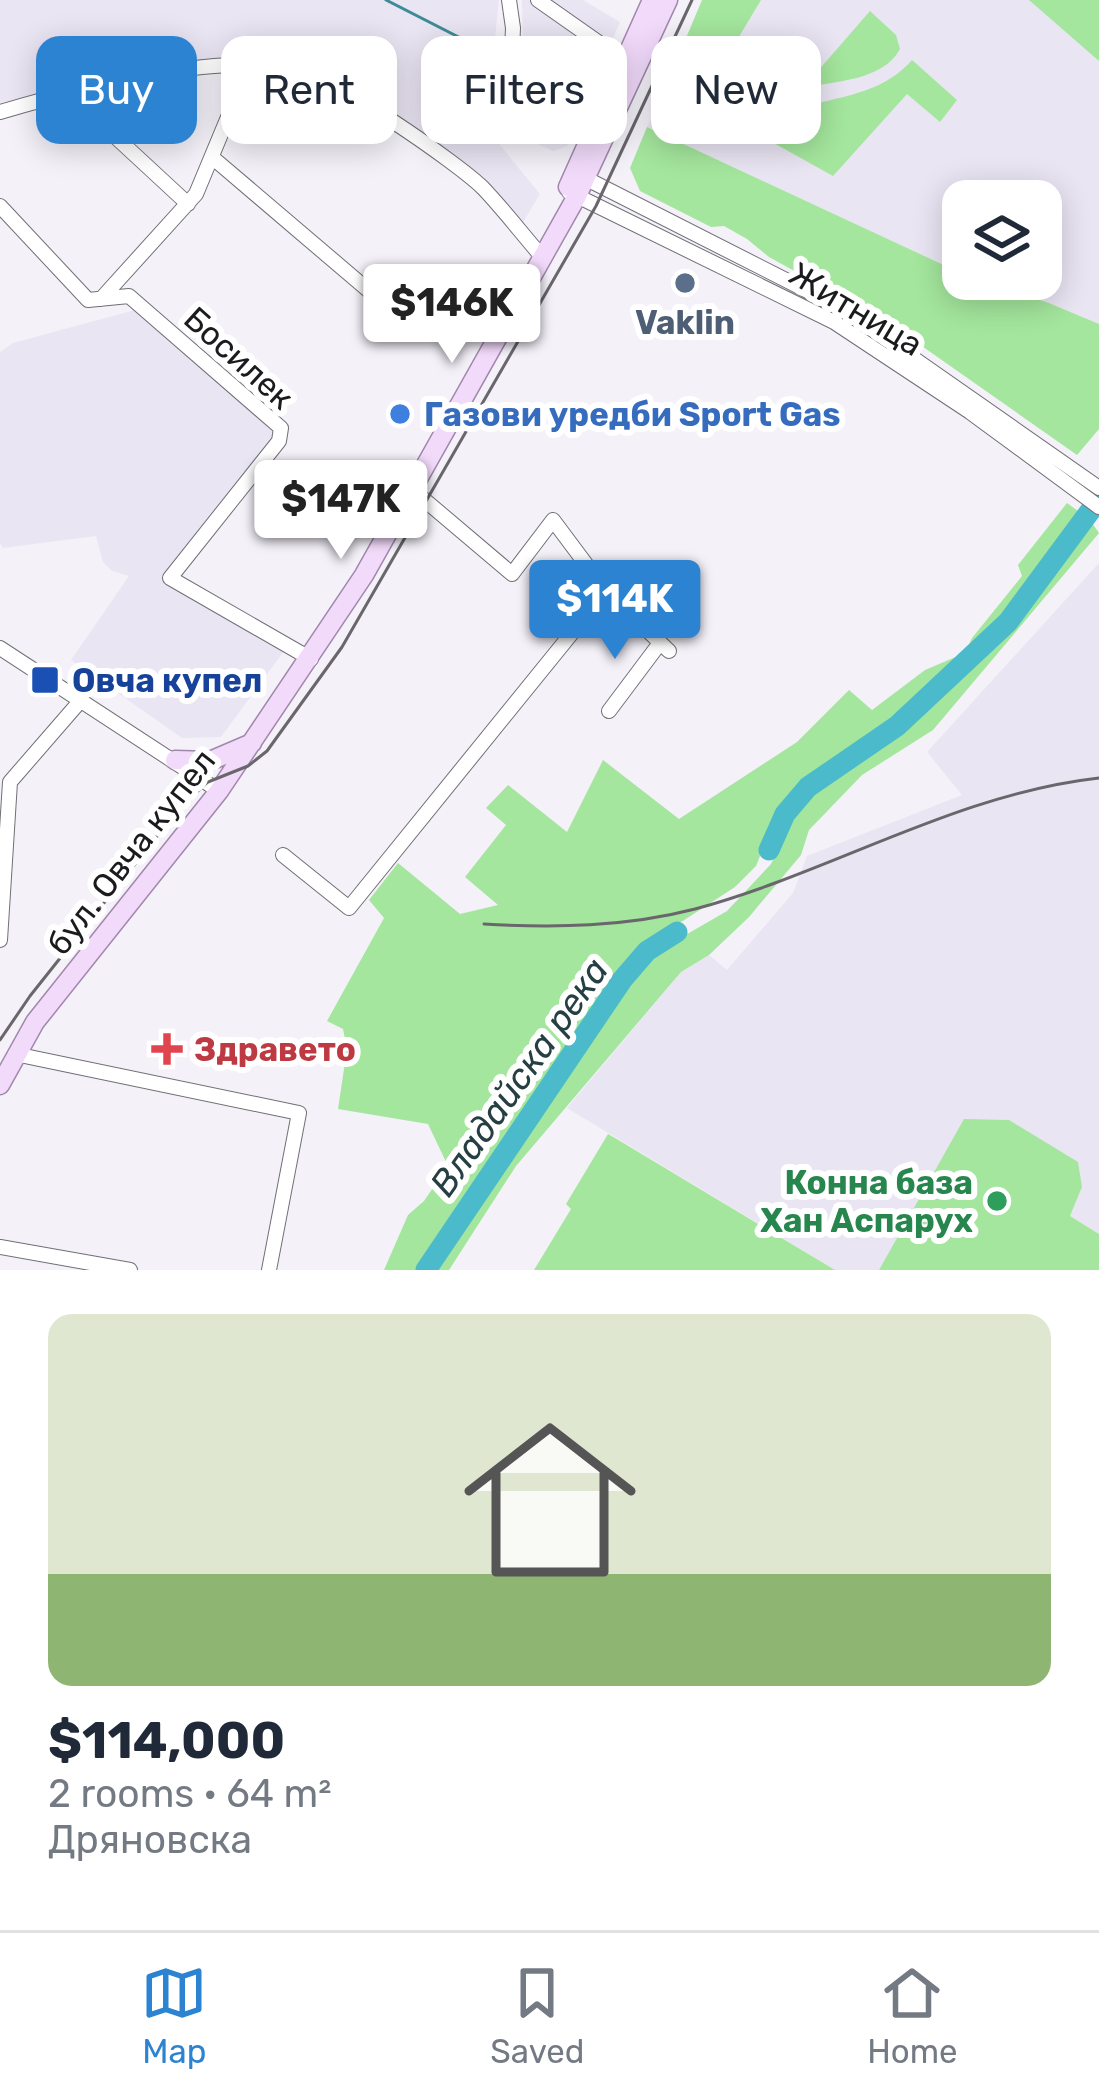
<!DOCTYPE html>
<meta charset="utf-8">
<style>
:root{--surface:#fff;--page:#f6f6f7;--text:#1f2937;--muted:#747a83;--line:#e0e1e3;--accent:#2c83d1}
body{margin:0;font-family:Rubik,sans-serif;background:var(--page);color:var(--text);height:100vh;display:flex;flex-direction:column;font-size:45px;white-space:nowrap}
*{box-sizing:border-box;margin:0}
p{font-size:39px;color:var(--muted)}
.icon{flex:none;width:66px;height:66px;fill:none;stroke:currentColor;stroke-width:2;stroke-linecap:round;stroke-linejoin:round}
.map{position:relative;height:1270px;overflow:hidden}
.details{display:flex;flex-direction:column;background:var(--surface);flex:1}
.details>*{flex:none}
.banner{position:absolute;left:36px;top:36px;width:1029px;height:108px;display:flex;gap:24px}
.buttons{position:absolute;left:942px;top:180px;display:grid;gap:24px}
.buttons a{display:grid;place-items:center;width:120px;height:120px;border-radius:24px;background:var(--surface);box-shadow:0 6px 30px #0003;font-size:60px}
.price{position:absolute;translate:-50% -102px;padding:0 27px;border-radius:12px;background:#fff;color:#222;font-size:39px;line-height:78px;filter:drop-shadow(0 3px 6px #0008)}
.price::after{content:'';position:absolute;left:50%;top:72px;width:36px;height:27px;margin-left:-18px;background:inherit;clip-path:polygon(0 0,100% 0,50% 100%)}
.price.active{background:var(--accent);color:#fff}
ul{padding:0;list-style:none}
li{display:grid;align-content:center;gap:24px;height:636px;padding:0 48px}
li span{display:grid;place-items:center;height:372px;border-radius:24px;color:#555}
li>.icon{margin-inline-start:auto}
span .icon{width:216px;height:216px;fill:#fffc;stroke-width:1}
li b{font-size:51px}
.pill{padding:0 42px;border-radius:24px;background:var(--surface);box-shadow:0 6px 30px #0003;font-size:42px;line-height:108px}
.pill.active{background:var(--accent);color:#fff}
.menu{display:flex;justify-content:space-around;align-items:center;height:168px;border-top:3px solid var(--line);background:var(--surface);font-size:33px;color:var(--muted)}
.menu a{display:grid;justify-items:center;gap:6px}
.menu .active{color:var(--accent)}
.map>svg:first-child{display:block}
</style>
<div class="map">
<svg width="1099" height="1270" viewBox="0 0 1099 1270">
<rect width="100%" height="100%" fill="#f4f1f9"/>
<path fill="#eae5f3" d="M0 0H499L490 86 495 139 540 194 522 224 461 162 330 73 259 56 133 69 0 103Z
M522 0H583L620 22 567 146 553 151 529 140 516 121 523 49Z
M712 0H1099V324L1049 303 975 279H1041V201H963V274L647 127Z
M135 310 270 425 276 437 170 578 284 651 221 737 182 738 71 660 129 576 112 571 103 562 96 536 3 548 0 543V352L13 343Z
M1099 563V1234L1070 1216 1082 1187 965 1119 879 1270H835L567 1108 681 972 709 955 727 970 793 893 807 856 962 795 927 752Z"/>
<path fill="#a4e69d" d="M702 0H761L710 85 746 114 737 120 668 81Z
M1029 0H1099V61Z
M870 11 896 35 900 49C883 81 834 81 803 88Z
M912 60 957 100 940 122 907 94 833 176 761 136 764 125C815 92 871 106 912 60Z
M647 127 963 274V279H975L1049 303 1099 324V429L1077 455 889 323 769 257 747 239 724 226 711 227 640 191 630 168Z
M1067 503 1078 511 1028 585 993 627 886 728 832 761 795 792 776 816 756 866 735 887 638 950 613 981 556 1074 489 1162 416 1270H384L408 1215 424 1201 448 1166 428 1124 338 1109 347 1049 343 1029 327 1021 384 918 369 900 398 863 460 914 498 905 465 877 506 825 486 808 508 785 567 832 603 760 679 819 797 742 849 690 872 710 925 670 965 653 972 638 1022 576 1018 565Z
M1092 523 1099 533 933 730 862 775 809 830 801 855 749 917 709 955 681 972 516 1166 449 1270H434L582 1057 629 979 651 955 727 911 771 864 794 814 812 793 911 723 941 695 1028 606Z
M964 1119 1009 1120 1078 1162 1082 1187 1070 1216 1099 1234V1270H879Z
M608 1134 615 1138 835 1270H534L571 1209 566 1204Z"/>
<g fill="none" stroke-linecap="round" stroke-linejoin="round">
<path stroke="#3d8b97" stroke-width="3" d="M386 0 480 48
M537 77 580 98"/>
<path stroke="#4bbbcb" stroke-width="21" d="M769 850 785 814 808 787 897 726 1008 622 1099 499
M426 1270 622 980 647 951 677 932"/>
<defs>
<path id="minor" d="M509 0 513 28 510 95
M538 0 632 66
M67 92 188 204
M0 112C82 88 214 52 298 69 331 76 458 163 483 188 504 210 523 235 543 258
M213 158 375 296
M579 175 843 309 1099 488
M569 192 834 322 970 412 1099 507
M0 206 88 300 129 296 281 428 279 441 170 578 311 659
M101 299 196 194 231 110 240 67
M414 491 512 574 553 520 606 591 669 651
M0 648 219 791
M609 711 660 643
M283 855 349 908 606 591
M0 940 10 782 82 699
M15 1054 299 1113 269 1270
M0 1247 130 1270"/>
<path id="major" d="M568 187 652 0
M175 760 210 761 252 743
M0 1085 35 1022 219 791 364 575 577 196 668 0"/>
</defs>
<use href="#minor" stroke="#716f75" stroke-width="16"/>
<use href="#major" stroke="#a187ac" stroke-width="21"/>
<use href="#minor" stroke="#fff" stroke-width="14"/>
<use href="#major" stroke="#f2dafb" stroke-width="18"/>
<path stroke="#69676c" stroke-width="3" d="M0 1040 30 996 181 806 208 782 248 766 267 751 342 647 596 206 692 0"/>
<path stroke="#69676c" stroke-width="3" d="M484 924C554 928 626 927 695 909 832 872 956 794 1099 778"/>
</g>
<circle fill="#5c6f8a" stroke="#fff" stroke-width="4.5" cx="685" cy="283" r="12"/>
<circle fill="#3f7fe0" stroke="#fff" stroke-width="4.5" cx="400" cy="414" r="12"/>
<rect fill="#1a4fb4" stroke="#fff" stroke-width="4.5" x="30" y="665" width="30" height="30" rx="6"/>
<path fill="#e0444e" stroke="#fff" stroke-width="4.5" d="M161 1031h12v12h12v12h-12v12h-12v-12h-12v-12h12z"/>
<circle fill="#2e9e5b" stroke="#fff" stroke-width="4.5" cx="997" cy="1201" r="12"/>
<g text-anchor="middle" dominant-baseline="central" stroke-width="12" stroke-linejoin="round" paint-order="stroke">
<g font-size="33" fill="#1b1a1d" stroke="#fff">
<text transform="translate(856 309) rotate(31)">Житница</text>
<text transform="translate(239 358) rotate(42)">Босилек</text>
<text transform="translate(131 852) rotate(-52)">бул. Овча купел</text>
</g>
<g font-size="33" font-weight="bold" fill="#4e5e75" stroke="#fff">
<text x="685" y="322">Vaklin</text>
</g>
<g font-size="33" font-weight="bold" fill="#366cbe" stroke="#fff" text-anchor="start">
<text x="424" y="414">Газови уредби Sport Gas</text>
</g>
<g font-size="33" font-weight="bold" fill="#164399" stroke="#fff" text-anchor="start">
<text x="72" y="680">Овча купел</text>
</g>
<g font-size="33" font-weight="bold" fill="#be3a42" stroke="#fff" text-anchor="start">
<text x="194" y="1049">Здравето</text>
</g>
<g font-size="33" font-weight="bold" fill="#27864d" stroke="#fff" text-anchor="end">
<text x="973" y="1182">Конна база<tspan x="973" dy="38">Хан Аспарух</tspan></text>
</g>
<g font-size="36" font-style="italic" fill="#263f43" stroke="#fff">
<text transform="translate(519 1077) rotate(-55)">Владайска река</text>
</g>
</g>
</svg>
<div class="buttons">
<a><svg class="icon" aria-label="layers" viewBox="0 0 24 24"><path d="M12 4l9 5-9 5-9-5zM3 14l9 5 9-5"/></svg></a>
</div>
<b class="price" style="left:452px;top:366px">$146K</b>
<b class="price" style="left:341px;top:562px">$147K</b>
<b class="price active" style="left:615px;top:662px">$114K</b>
<div class="banner">
<a class="pill active">Buy</a>
<a class="pill">Rent</a>
<a class="pill">Filters</a>
<a class="pill">New</a>
</div>
</div>
<section class="details">
<ul>
<li><span style="background:linear-gradient(#dfe7d0 70%,#8fb573 0)"><svg class="icon" aria-label="home" viewBox="0 0 24 24"><path d="M3 11l9-7 9 7M6 9v11h12V9"/></svg></span><div><b>$114,000</b><p>2 rooms · 64 m²</p><p>Дряновска</p></div></li>
</ul>
</section>
<nav class="menu">
<a class="active"><svg class="icon" aria-label="map" viewBox="0 0 24 24"><path d="M3 6l6-2 6 2 6-2v14l-6 2-6-2-6 2zM9 4v14M15 6v14"/></svg>Map</a>
<a><svg class="icon" aria-label="saved" viewBox="0 0 24 24"><path d="M7 4h10v16l-5-4-5 4z"/></svg>Saved</a>
<a><svg class="icon" aria-label="home" viewBox="0 0 24 24"><path d="M3 11l9-7 9 7M6 9v11h12V9"/></svg>Home</a>
</nav>
